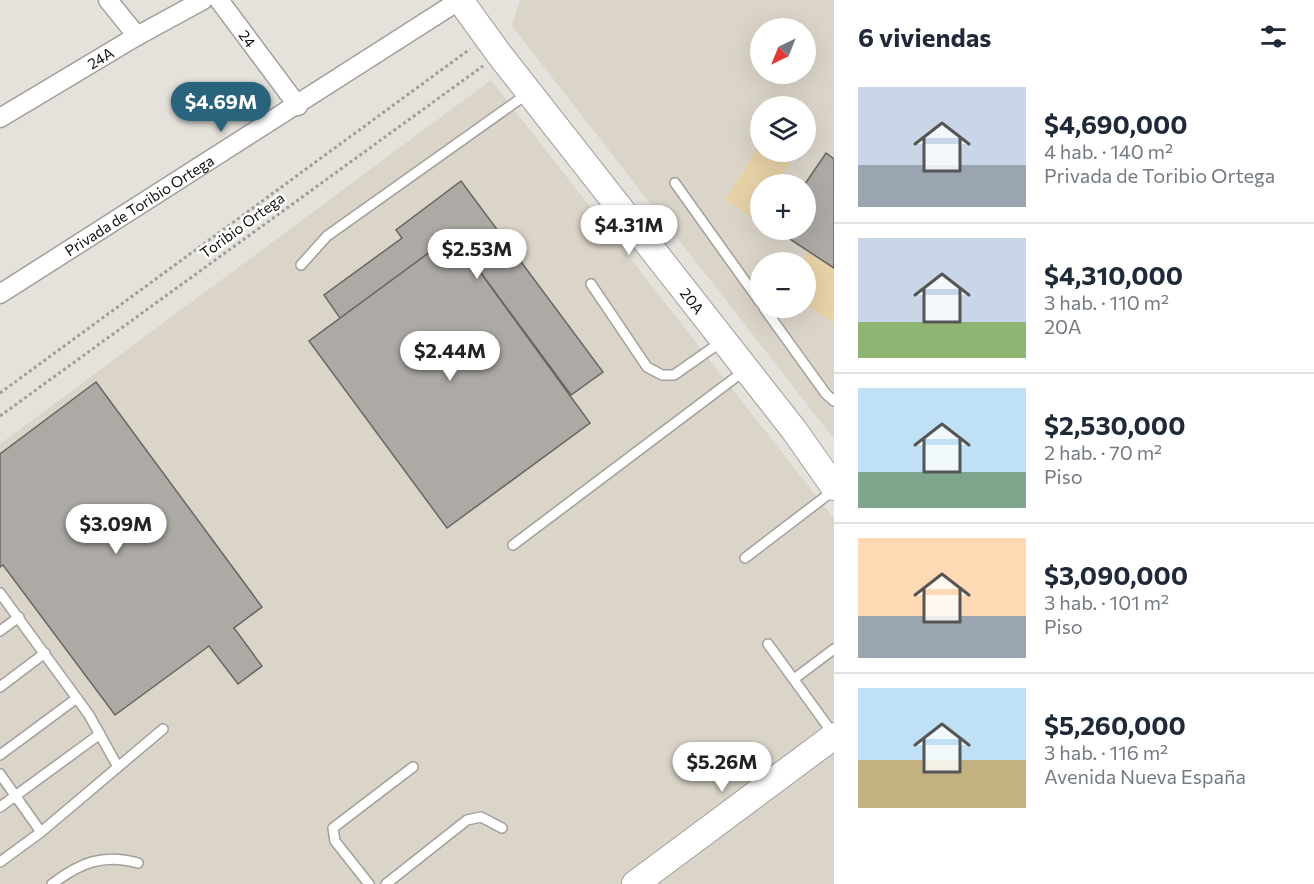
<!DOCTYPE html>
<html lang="es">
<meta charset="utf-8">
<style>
:root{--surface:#fff;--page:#f2f2f3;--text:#1f2937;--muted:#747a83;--line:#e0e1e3;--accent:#29647c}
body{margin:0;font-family:Commissioner,sans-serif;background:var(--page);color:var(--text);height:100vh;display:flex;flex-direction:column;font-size:22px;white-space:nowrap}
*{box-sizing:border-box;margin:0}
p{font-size:20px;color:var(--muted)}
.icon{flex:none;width:33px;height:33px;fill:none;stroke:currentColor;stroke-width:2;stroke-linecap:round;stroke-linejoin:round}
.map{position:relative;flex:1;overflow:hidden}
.drawer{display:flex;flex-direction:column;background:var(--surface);width:480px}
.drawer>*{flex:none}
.needle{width:39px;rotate:223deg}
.tools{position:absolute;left:750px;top:18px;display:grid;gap:12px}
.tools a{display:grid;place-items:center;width:66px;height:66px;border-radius:50%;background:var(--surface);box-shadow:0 6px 24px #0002;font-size:30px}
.price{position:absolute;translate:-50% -51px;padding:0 14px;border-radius:21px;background:#fff;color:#222;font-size:20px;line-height:39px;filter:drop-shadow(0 2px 3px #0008)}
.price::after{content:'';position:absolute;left:50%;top:36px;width:18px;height:14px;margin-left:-9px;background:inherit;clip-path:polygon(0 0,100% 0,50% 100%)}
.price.on{background:var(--accent);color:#fff}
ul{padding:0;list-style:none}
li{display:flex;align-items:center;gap:18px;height:150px;padding:0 24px}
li+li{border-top:2px solid var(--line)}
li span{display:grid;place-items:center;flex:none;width:168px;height:120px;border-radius:0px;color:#555}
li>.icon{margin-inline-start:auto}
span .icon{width:72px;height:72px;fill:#fffc;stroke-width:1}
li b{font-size:26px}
h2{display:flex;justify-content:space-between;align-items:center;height:72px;padding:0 24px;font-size:26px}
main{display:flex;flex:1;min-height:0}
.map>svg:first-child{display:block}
</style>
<main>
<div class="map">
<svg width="834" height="884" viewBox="0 0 834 884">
<rect width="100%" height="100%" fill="#e5e2dc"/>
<path fill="#dbd5c9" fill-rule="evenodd" d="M520 0H834V439L512 26ZM760 28H806V74H760ZM760 106H806V152H760ZM760 184H806V230H760ZM760 262H806V308H760Z
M491 80 834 519V884H0V444Z"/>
<path fill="#e7d2a8" d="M760 144V152H780L792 160 776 184H760V209L754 219 725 200Z
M809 251 834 268V323L806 305V262H801Z"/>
<path fill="#adaaa5" stroke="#696662" stroke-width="1.5" d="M826 153 834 159V268L776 230H806L805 184Z
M461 181 603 372 571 395 453 235 340 318 324 295 402 238 396 230Z
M453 235 590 423 447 528 309 341Z
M96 382 262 607 234 628 262 666 238 684 209 646 115 715 3 565 0 567V454Z"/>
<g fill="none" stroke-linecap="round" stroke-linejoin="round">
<defs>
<path id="lane" d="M675 183 760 302
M301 265 327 236 527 94
M591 284 647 367 662 375H674L721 342
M764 308 826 394 834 401
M513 545 744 371
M745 558 834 490
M0 593 89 715 118 767
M0 631 19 617
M768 644 834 735
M794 679 834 649
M0 687 45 653
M0 755 77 698
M0 774 41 832
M0 807 100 734
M0 862 41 832 163 729
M52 884C80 863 103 853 138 863
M369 884 335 841 333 828 413 767
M386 884 467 820 481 817 502 828"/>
<g id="street">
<path d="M108 0 137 36"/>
<path id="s1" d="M219 0 298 106"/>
<path id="s2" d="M0 118 137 36 203 0"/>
<path id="s3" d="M0 294 460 0"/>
</g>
<g id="secondary">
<path id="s4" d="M460 0 499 54 794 430 834 487"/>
<path d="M635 884 834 736"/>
</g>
</defs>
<use href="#lane" stroke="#a29f9a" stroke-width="12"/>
<use href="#street" stroke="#a29f9a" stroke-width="21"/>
<use href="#secondary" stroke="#a29f9a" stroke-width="28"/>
<path stroke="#a19e9a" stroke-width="3" stroke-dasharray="3 3" stroke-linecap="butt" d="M0 393 470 49
M0 416 483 66"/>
<use href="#lane" stroke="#fff" stroke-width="9"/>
<use href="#street" stroke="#fff" stroke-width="18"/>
<use href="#secondary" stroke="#fff" stroke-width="26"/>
</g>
<g text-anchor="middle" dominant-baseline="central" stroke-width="5" stroke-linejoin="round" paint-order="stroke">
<g font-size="15" fill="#0f0f0d" stroke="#fff">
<text stroke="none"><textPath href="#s1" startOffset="48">24</textPath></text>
<text stroke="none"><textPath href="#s2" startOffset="117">24A</textPath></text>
<text stroke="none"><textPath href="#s3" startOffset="165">Privada de Toribio Ortega</textPath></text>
<text transform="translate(242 225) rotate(-36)">Toribio Ortega</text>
<text stroke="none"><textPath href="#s4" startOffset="380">20A</textPath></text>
</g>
</g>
</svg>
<div class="tools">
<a><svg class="needle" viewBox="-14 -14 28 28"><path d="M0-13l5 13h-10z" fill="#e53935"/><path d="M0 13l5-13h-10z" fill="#747a83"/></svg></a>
<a><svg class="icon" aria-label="layers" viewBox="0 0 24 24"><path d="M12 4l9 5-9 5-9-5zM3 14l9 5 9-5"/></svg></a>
<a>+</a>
<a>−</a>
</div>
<b class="price on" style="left:221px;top:133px">$4.69M</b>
<b class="price" style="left:629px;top:256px">$4.31M</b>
<b class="price" style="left:477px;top:280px">$2.53M</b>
<b class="price" style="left:450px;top:382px">$2.44M</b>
<b class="price" style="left:116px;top:555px">$3.09M</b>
<b class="price" style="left:722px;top:793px">$5.26M</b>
</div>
<section class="drawer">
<h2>6 viviendas<svg class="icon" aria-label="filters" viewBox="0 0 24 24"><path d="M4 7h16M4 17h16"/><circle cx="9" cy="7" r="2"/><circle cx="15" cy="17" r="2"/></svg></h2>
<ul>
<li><span style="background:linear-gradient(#c9d6e8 65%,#9aa5b1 0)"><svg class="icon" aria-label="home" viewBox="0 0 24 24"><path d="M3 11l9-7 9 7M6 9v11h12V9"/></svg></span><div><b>$4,690,000</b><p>4 hab. · 140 m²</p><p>Privada de Toribio Ortega</p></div></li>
<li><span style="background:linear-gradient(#c9d6e8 70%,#8fb573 0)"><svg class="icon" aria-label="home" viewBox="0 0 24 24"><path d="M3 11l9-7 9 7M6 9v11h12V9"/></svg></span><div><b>$4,310,000</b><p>3 hab. · 110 m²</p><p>20A</p></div></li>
<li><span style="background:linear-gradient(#bfe0f5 70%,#7fa58c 0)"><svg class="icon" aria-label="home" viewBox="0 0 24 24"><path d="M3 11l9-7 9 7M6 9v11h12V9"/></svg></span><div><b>$2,530,000</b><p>2 hab. · 70 m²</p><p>Piso</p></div></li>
<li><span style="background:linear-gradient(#ffd9b3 65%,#9aa5b1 0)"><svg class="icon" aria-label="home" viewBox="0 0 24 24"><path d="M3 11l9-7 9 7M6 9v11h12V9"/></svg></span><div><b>$3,090,000</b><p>3 hab. · 101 m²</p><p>Piso</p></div></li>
<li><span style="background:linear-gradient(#bfe0f5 60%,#c2b280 0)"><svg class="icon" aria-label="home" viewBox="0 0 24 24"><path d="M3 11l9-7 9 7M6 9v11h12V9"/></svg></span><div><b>$5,260,000</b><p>3 hab. · 116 m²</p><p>Avenida Nueva España</p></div></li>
</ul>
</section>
</main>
